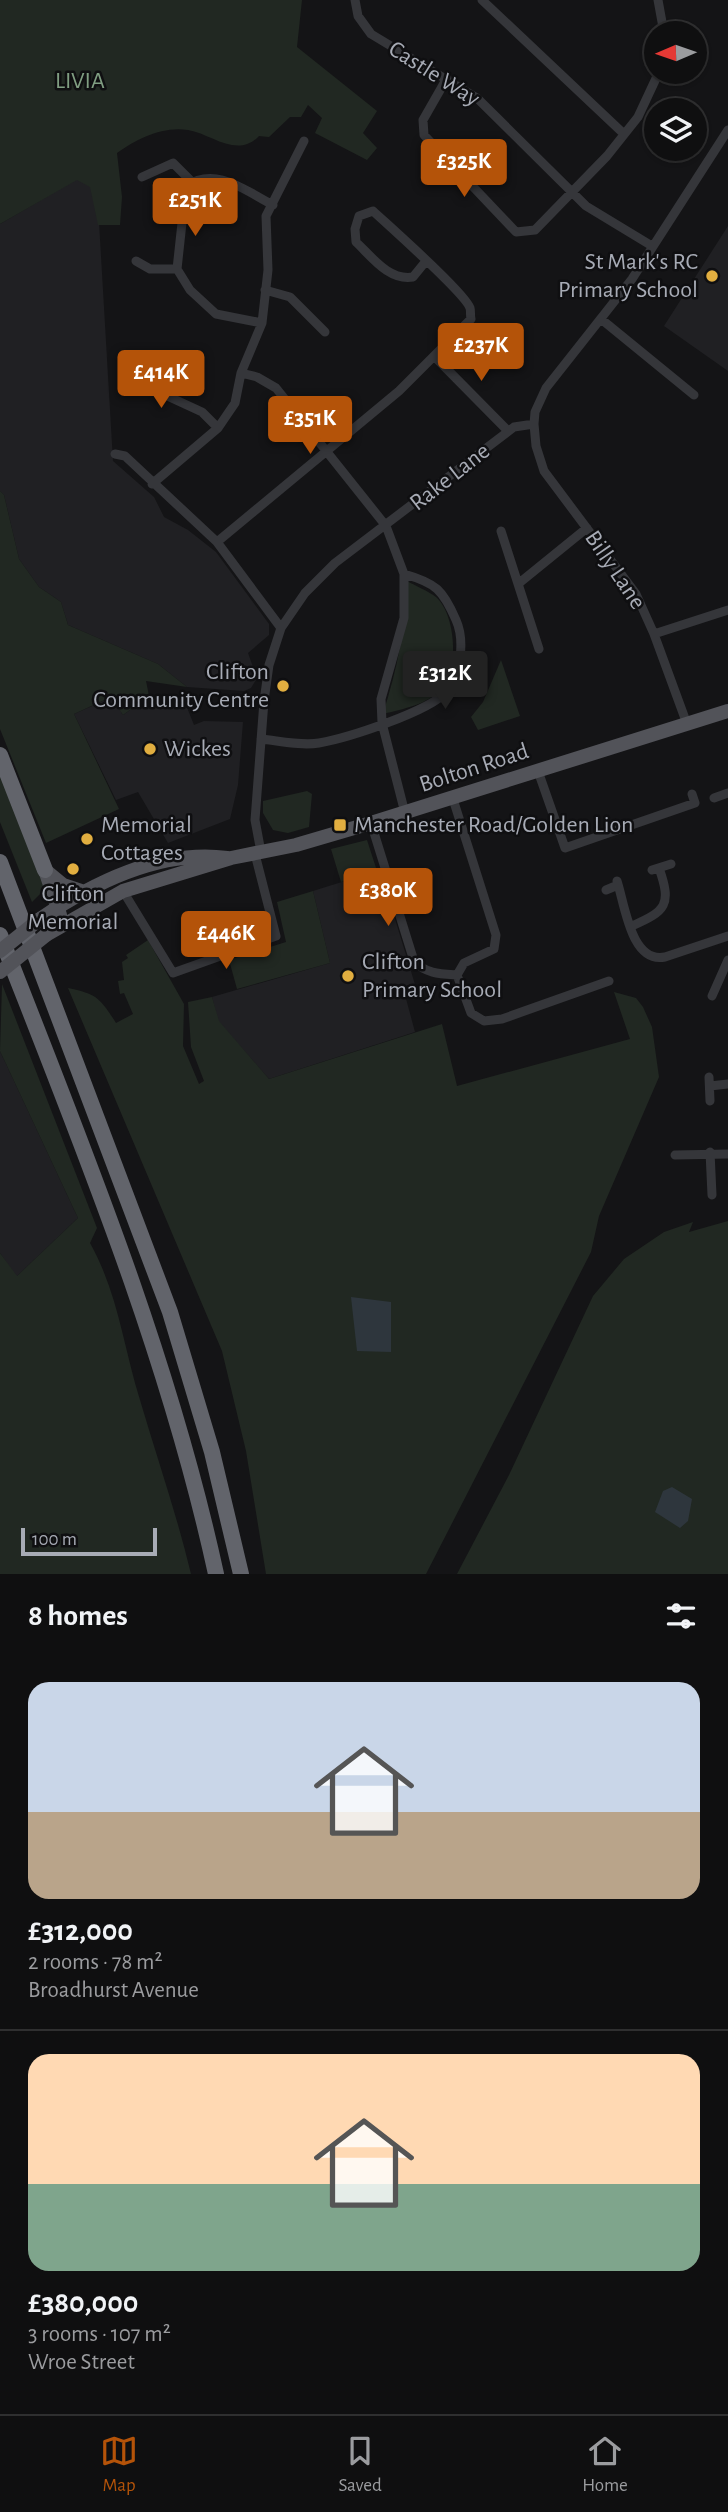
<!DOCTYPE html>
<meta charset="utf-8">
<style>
:root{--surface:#0f0f10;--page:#1d1d1e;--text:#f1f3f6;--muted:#9b9c9f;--line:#2f2f30;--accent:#b45309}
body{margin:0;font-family:"Alegreya Sans",sans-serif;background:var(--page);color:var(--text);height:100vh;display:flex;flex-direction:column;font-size:26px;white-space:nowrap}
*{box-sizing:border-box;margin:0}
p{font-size:23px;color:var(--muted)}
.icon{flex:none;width:38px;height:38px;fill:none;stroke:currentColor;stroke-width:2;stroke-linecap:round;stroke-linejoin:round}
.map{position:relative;height:1574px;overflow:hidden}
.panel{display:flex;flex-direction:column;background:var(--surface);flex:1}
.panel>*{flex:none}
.needle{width:46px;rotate:268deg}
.tools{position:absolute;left:644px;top:21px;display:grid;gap:14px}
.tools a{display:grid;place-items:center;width:63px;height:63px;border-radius:50%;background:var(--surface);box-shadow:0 2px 5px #0004,0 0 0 2px var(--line);font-size:35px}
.scale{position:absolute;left:21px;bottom:18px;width:136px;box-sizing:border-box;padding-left:7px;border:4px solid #a7abb5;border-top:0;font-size:19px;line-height:24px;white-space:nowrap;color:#a7abb5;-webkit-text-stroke:5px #0f0f11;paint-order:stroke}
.price{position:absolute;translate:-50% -60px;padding:0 16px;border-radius:7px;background:var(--accent);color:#fff;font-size:23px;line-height:46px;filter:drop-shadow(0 2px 4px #0008)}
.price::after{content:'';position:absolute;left:50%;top:42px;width:21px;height:16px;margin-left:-10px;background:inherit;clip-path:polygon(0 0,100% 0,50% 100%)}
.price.active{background:#222;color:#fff}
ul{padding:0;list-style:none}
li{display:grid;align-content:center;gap:14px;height:371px;padding:0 28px}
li+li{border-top:2px solid var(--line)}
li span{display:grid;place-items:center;height:217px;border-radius:21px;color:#555}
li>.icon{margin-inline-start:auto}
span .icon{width:126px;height:126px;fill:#fffc;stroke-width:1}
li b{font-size:30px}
h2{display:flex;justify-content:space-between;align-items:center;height:84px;padding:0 28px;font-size:30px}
.dock{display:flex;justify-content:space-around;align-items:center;height:98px;border-top:2px solid var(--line);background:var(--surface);font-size:19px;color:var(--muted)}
.dock a{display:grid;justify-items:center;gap:4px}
.dock .active{color:var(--accent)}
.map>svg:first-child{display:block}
</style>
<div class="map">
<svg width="728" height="1574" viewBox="0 0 728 1574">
<rect width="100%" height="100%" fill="#141416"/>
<path fill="#202023" d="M77 179 97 188 113 461 154 497 164 517 188 530 216 552 269 624V635L248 653 257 678 251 688 244 691 187 687 158 664 68 625 61 602 39 587 19 559 4 495 0 491V224Z
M728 226V371L664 326Z
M149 696 184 700 194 725 204 721 243 722 238 785 230 819 168 843 138 792 116 800 74 714 112 697 123 715Z
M380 870 417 991 405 995 415 1032 269 1079 218 1021 212 997 330 963 313 891Z
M0 1051 78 1218 16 1277 0 1253Z"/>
<path fill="#212822" d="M0 0H302L297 47 377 111 363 133 377 148 367 160 315 133 322 118 308 105 301 117H290L269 137 259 136C237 159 212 134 188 130 162 126 137 139 117 153L122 197 120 225H98L90 187 77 180 0 224Z
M0 491 4 495 19 559 39 587 61 602 68 625 158 664 187 687 146 681 149 696 123 715 111 697 74 714 119 809 46 843 0 729Z
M407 581C416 586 428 591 436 597 456 615 459 668 442 688 428 705 402 709 383 714 397 669 406 628 407 581Z
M501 660 520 716 478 730 471 717 483 702Z
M0 773 46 888 32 902 0 822Z
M307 791 312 794 309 827 288 833 273 830 263 813V801Z
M367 840 377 871 341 882 331 849Z
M313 891 330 963 237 989 229 960 286 942 277 902Z
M148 940 184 1004 183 1046 199 1084 204 1081 191 1047 188 1002 212 997 219 1021 269 1079 442 1024 457 1086 630 1039 614 992 636 998 643 1007 652 1027 659 1077 599 1216 591 1252 426 1574H266L246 1451 222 1351 68 988C97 994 100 998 116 1023L133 1014 124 993 120 994 118 981 124 980 122 962 128 958 126 955Z
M2 984 97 1228 90 1243C118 1293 123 1345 140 1400 157 1458 177 1515 191 1574H0V1253L17 1276 78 1218 0 1051Z
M728 1221V1574H457L509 1475 593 1296 624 1259 664 1232 693 1222 689 1232Z"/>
<path fill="#2e363d" d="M351 1297 391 1302V1352L357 1351Z
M672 1487 692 1499 688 1521 680 1528 655 1512 663 1491Z"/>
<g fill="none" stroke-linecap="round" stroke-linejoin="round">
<path stroke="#35363a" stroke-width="9" d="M355 0 358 16 371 34 477 98 586 206 652 246
M482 0 624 134
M658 0 664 33
M447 78 423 120 424 135 516 232 535 230 607 156 638 117 659 72
M142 177 173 163 192 182
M136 261 150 269H177
M265 290 290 297 325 332
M601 319 694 395
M262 323 216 314 190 290 177 269 186 186C216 166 244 190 273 205
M434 356 508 431
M137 362 163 394 202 412 218 428
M241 373 257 377 276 388 386 526 404 574V618L381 699 382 723 405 813
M115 454 125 456 217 542 281 628
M152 484 218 428 235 403 241 373 262 323 268 270 266 216 304 141
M501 531 539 649
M217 542 399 391 471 319C470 315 471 311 470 308 465 293 389 226 373 211L359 216 355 229 356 242C372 257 389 281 413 277L426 261
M518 584 587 528
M654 634 728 610
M687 724 654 634 636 594 544 471 536 446 534 424 535 412 546 388 632 279 728 130
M261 739C280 741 301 746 319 743 347 738 429 712 447 691 461 674 465 640 456 620 443 590 436 583 404 574
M538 771 565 848 695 803 692 794
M714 798 728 793
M453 799 496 935 494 949 464 963 457 975 471 1013 484 1021 502 1019 609 981
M371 823 414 961C426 974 441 974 457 975
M261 852 255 820 264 701 269 665 281 628 305 593 335 563 514 427 534 424
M652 870 671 864
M617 881C625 905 631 964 665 957L728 936
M606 890 618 885
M123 891 173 973 276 936 255 854
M632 926C666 911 672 905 659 868
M712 996 728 960
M709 1077 710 1101
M710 1086 728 1084
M710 1152 712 1195
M675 1155 728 1154"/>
<path stroke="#525359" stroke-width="14" d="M45 870 60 915
M46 871 63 885 84 892
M40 919C93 883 161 849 227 858
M46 935 123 891 231 858 296 845 371 823 728 711"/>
<path stroke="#62646b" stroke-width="16" d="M0 755 45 870
M0 862 170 1312 212 1452 241 1574
M0 935C82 1145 168 1353 216 1574"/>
<path stroke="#525359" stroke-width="14" d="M0 951 40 919
M0 972 46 935"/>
</g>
<g fill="#e1ae40" stroke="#0f0f11" stroke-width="2.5">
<circle cx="712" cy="276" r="7"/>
<circle cx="283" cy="686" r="7"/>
<circle cx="150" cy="749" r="7"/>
<rect x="333" y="818" width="14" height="14" rx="3.5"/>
<circle cx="87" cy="839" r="7"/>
<circle cx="73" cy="869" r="7"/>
<circle cx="348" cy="976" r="7"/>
</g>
<g text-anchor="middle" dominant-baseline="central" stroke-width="5" stroke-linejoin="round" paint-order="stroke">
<g font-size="24" fill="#a7abb5" stroke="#0f0f11">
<text transform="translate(434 74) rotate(32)">Castle Way</text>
<text transform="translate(450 477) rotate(-38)">Rake Lane</text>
<text transform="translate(615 570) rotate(56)">Billy Lane</text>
<text transform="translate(474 768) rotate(-18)">Bolton Road</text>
</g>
<g font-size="24" fill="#809e82" stroke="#0f0f11">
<text x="80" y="81">LIVIA</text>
</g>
<g font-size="24" fill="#a7abb5" stroke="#0f0f11" text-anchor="start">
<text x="698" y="262" text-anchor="end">St Mark's RC<tspan x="698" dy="28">Primary School</tspan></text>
<text x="269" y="672" text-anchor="end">Clifton<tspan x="269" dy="28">Community Centre</tspan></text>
<text x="164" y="749">Wickes</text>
<text x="101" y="825">Memorial<tspan x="101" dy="28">Cottages</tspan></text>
<text x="354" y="825">Manchester Road/Golden Lion</text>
<text x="73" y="894" text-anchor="middle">Clifton<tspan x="73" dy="28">Memorial</tspan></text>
<text x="362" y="962">Clifton<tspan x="362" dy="28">Primary School</tspan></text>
</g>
</g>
</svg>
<div class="tools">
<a><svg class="needle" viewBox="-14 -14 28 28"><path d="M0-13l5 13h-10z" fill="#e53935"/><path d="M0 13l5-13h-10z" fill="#9b9c9f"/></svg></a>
<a><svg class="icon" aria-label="layers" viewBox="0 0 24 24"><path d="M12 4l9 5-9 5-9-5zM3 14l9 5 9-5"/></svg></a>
</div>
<div class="scale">100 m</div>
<b class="price" style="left:464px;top:199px">£325K</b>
<b class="price" style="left:195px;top:238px">£251K</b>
<b class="price" style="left:481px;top:383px">£237K</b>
<b class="price" style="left:161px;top:410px">£414K</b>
<b class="price" style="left:310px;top:456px">£351K</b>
<b class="price active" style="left:445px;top:711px">£312K</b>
<b class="price" style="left:388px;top:928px">£380K</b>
<b class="price" style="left:226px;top:971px">£446K</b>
</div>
<section class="panel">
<h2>8 homes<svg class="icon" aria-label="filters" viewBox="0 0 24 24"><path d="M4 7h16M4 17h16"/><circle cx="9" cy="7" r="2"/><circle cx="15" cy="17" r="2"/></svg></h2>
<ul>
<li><span style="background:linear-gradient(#c9d6e8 60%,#b9a48a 0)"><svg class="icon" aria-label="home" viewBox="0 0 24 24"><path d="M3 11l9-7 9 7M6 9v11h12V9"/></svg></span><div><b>£312,000</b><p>2 rooms · 78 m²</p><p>Broadhurst Avenue</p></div></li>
<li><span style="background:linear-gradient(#ffd9b3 60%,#7fa58c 0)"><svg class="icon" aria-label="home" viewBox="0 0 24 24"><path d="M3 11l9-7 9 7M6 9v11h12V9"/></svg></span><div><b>£380,000</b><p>3 rooms · 107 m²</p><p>Wroe Street</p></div></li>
</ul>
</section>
<nav class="dock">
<a class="active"><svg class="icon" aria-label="map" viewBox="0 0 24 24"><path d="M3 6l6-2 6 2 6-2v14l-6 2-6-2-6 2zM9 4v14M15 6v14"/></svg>Map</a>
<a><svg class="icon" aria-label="saved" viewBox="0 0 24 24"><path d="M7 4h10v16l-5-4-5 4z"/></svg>Saved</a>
<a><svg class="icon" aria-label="home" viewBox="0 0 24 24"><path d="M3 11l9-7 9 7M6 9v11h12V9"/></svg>Home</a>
</nav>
